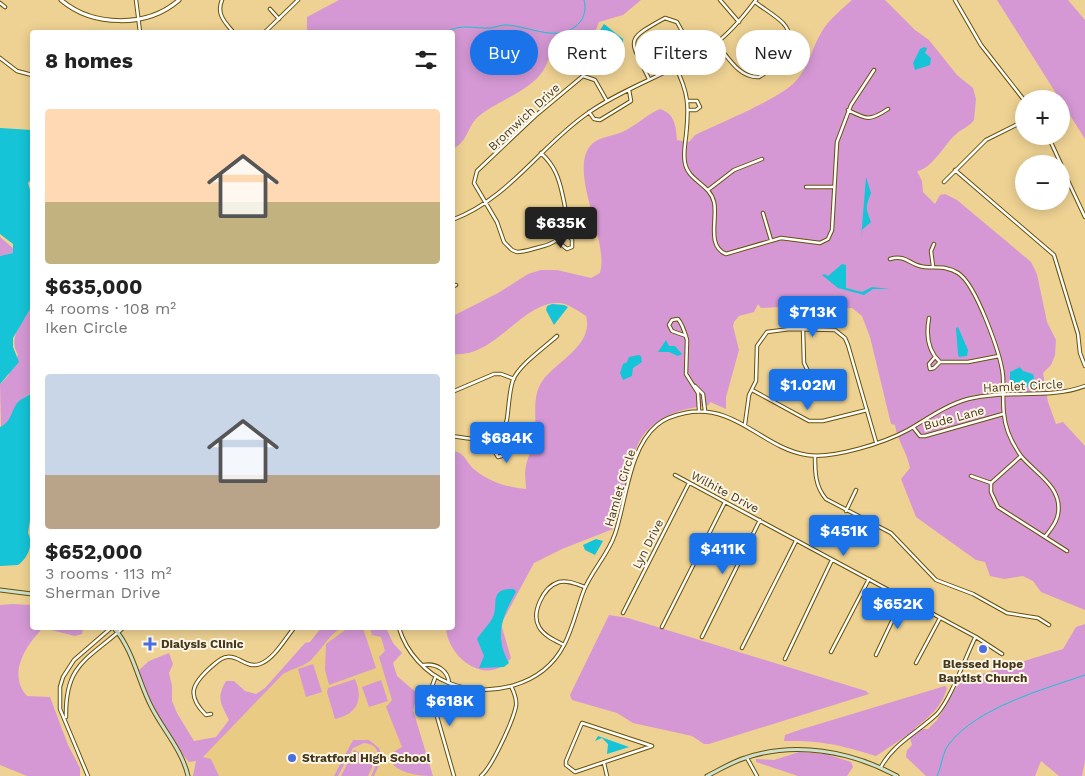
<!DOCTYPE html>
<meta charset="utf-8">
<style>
:root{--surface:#fff;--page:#f2f2f2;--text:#222;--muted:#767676;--accent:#1a73e8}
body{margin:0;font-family:"Work Sans",sans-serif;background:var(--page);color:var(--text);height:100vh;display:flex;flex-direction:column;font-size:19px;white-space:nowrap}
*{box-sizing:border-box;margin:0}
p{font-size:16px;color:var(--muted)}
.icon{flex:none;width:28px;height:28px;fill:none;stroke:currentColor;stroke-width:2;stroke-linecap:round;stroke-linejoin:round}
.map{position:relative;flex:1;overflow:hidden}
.side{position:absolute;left:30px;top:30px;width:425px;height:600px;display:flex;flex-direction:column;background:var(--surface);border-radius:5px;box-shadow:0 2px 12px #0003}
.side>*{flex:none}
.guide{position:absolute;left:470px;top:30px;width:475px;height:45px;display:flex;gap:10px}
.tools{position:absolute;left:1015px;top:90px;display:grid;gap:10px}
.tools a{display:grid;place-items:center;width:55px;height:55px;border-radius:50%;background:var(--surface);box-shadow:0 2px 12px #0003;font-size:25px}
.price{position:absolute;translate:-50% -42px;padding:0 11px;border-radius:5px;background:var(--accent);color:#fff;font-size:16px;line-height:32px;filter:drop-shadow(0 1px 2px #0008)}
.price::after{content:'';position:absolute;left:50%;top:30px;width:15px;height:11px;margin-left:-8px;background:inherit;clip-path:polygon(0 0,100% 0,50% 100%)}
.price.current{background:#222;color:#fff}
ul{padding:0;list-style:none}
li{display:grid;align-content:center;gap:10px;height:265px;padding:0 15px}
li span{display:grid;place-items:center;height:155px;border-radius:5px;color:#555}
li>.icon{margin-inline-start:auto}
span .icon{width:90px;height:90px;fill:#fffc;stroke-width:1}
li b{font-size:21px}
h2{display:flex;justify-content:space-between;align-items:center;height:60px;padding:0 15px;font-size:21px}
.chip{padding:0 18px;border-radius:22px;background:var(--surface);box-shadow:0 2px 12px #0003;font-size:18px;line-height:45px}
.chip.current{background:var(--accent);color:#fff}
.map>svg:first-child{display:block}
</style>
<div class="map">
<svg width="1085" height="776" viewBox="0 0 1085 776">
<rect width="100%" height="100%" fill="#eed293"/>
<path fill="#eacb83" d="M325 628H380L427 776H198L197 761Z"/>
<path fill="#d598d4" d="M339 0H641L623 15 599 22 592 40 552 50C549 57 547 65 543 71 530 91 497 101 479 116 466 127 470 139 453 149L452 32H307V17Z
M852 0H885L915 30 929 40 957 75 973 88 976 99 974 120C969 127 961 129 955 135 944 145 932 169 917 171L922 181 923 192 935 204 940 195 945 194 957 200 1031 262 1037 274 1047 322 1056 340 1055 355 1051 365 1043 373 1048 402 1056 424 1063 422 1085 446V610L1041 592 1033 581 1023 576 1004 579 990 576 985 562 976 560 916 517 901 479 910 468C907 452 897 440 895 425L891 424 870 337 862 316 852 308 829 309 801 302H791L780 307 761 308 758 304 754 312 739 316 734 322 733 326 739 350 726 397V409L710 402 709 405C681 409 654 416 639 442 635 450 634 457 626 461L631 467 619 502 613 507 616 510 613 529 562 549 534 563 501 624 511 658C487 688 448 658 446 628H452L453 451C466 453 466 463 475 470 489 482 510 488 526 489 526 481 524 473 526 466 528 455 534 447 535 436 537 418 531 396 543 380 557 361 594 345 586 316 578 311 568 303 558 303 522 302 494 359 453 354V316L498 293 528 274 541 270H557L591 278 600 273C610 239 565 168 593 143 603 135 618 136 628 129 640 122 648 114 660 109 675 114 676 126 677 140L689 142 695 135C720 123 774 101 793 84 808 70 811 50 821 33 828 20 841 10 852 0Z
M997 0H1068L1085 20V139Z
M0 237 14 249 13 253 0 256Z
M32 306V393C9 404 18 418 1 427L0 384 8 376 18 355C7 336 23 324 32 306Z
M13 604 32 605V628H83L82 634 75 636 43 628C26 645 7 674 27 696L50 697 68 745 80 768V776H27L0 765V605Z
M609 615 628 618 866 691 869 694 709 744H704L692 736 633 723 617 713 572 700 570 695Z
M1085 624V761L1082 776H1059L1041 761 1035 776H926L906 757 907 750 912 745 909 734 876 756C841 745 821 740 784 741L785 735 799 730 945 686 947 688C942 707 929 717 914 729H928L937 720 960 681 1063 649 1076 627Z
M321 628H341C328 636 322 649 311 660 305 666 291 669 283 674L203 757 211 759 219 776H193L196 761 189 762 183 755 147 697 139 670 149 661 169 653 173 664 169 673 172 686V701L177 713 194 741 216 737 229 720C221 704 216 698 226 681H234L245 691 256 694 265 688 305 643 310 642Z
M348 628H363L376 668 329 685 325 670 326 644Z
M370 628H386L393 643 402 653 393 663 397 676 418 694 413 710 433 776C420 776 388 773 390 754L402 747 386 707 392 700 379 657 385 651 381 637 372 635Z
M313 664 322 692 306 697 298 669Z
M355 679C364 700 357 714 335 719L327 692 328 688Z
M381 680 388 701 369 707 362 687Z
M353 740H369L379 748 382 759 374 776H371C377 763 385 745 364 743L353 748 338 776H334Z
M354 750 375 761 368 776H341Z
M799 752 826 754 851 762 853 767 847 776H798L756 762V759L774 760Z"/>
<path fill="#15c4d6" d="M604 24 623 39V43L603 49 599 32Z
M924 47 927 48 925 53 931 58 930 65 915 70 913 63 920 49Z
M0 128 32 130V179L28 183 32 197V306L13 338V347L19 362 0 384V256L13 253V244L0 234Z
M866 177 871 193C866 207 865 207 871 222L862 230 861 239Z
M842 264 846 265V288L862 292 872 287 890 289H873L864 295 838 288 822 275 824 274 828 276Z
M552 304 564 305 568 307 554 325 546 310 547 306Z
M958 327 968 350 967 356 959 357 958 354 956 328Z
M666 340 669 346H675L682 354 678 356 669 352H658Z
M639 355 641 356 642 362 633 368 632 376 623 380 620 373 623 364 627 362 629 357Z
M1020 367 1023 371 1033 374 1036 386 1013 387 1010 383V372Z
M32 393V507L28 533C34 544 28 558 18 565L0 566V427C12 422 11 410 18 402 22 398 28 396 32 393Z
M596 539 603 541 595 555 585 550 583 545Z
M514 589 516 592C502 617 494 636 509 663L504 667 479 668 484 656 477 639C481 632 488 626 492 619 500 605 487 588 514 589Z
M598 736 629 747 607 754 608 744 602 738 595 741Z"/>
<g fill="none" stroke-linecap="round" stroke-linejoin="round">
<path stroke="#15c4d6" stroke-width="1" d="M446 32C461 23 475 29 491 28 496 27 501 25 506 25 530 26 561 45 580 22 585 16 586 7 584 0
M937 776C942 766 942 753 949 744 978 707 1042 690 1085 675"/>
<defs>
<path id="minor" d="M136 0 140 32
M222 0C216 14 225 22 233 32
M720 0 739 22
M955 0 981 45 1024 100
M0 3 5 7
M270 9 279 19
M265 32 298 0
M716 43C728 57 739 78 759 77 775 68 801 42 783 23 775 15 764 9 755 2
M0 58 17 71 32 75
M675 66C689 93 689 107 686 136 685 145 683 154 685 163 688 181 710 184 714 202 718 218 706 246 726 254L781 238 820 243 828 239 832 230 837 142 851 105 874 70
M649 79C630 39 623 41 665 18L677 22 695 55
M688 101H697L700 107 696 110H689
M848 110C867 120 870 121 888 109
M589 112 594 119 600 120 631 101 629 90
M1048 136 1061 164
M541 153C555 166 559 178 563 197 569 223 570 240 540 247 532 249 524 252 517 252L512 250 504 242 497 222 474 183 477 171 535 116 583 76 595 80 607 101
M1061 166 1085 217
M955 170 1054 255 1078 334 1080 353 1085 366
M944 182 986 140 1024 121
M806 187H834
M708 190 734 170 762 159
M763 213 771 240
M452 220C509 199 540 146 588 113 628 85 676 72 715 44 731 32 744 16 756 0
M557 241 567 249 572 247V239L563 233
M890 259C907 254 910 266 925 267 937 268 947 266 958 273 976 284 1001 355 1003 376 1004 395 1001 413 1008 432 1011 440 1016 449 1021 456 1035 473 1063 487 1058 514 1057 523 1050 530 1045 537
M933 266 931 251 934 244
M452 287 456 285
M929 318C926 334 927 350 940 362H968L999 356
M803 329 804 363 809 373
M686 336 672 331 669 325 672 320 678 319C683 325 685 333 687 340L686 374 698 393 699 410
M935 357 929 364 930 369 934 368 940 362
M695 386 703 394 705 411
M752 390 809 421H823L867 410
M452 392 494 374H501L514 379
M745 424 749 395 756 381 757 346 767 332 790 329 835 330 845 338 848 345 876 442
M913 427 920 436H925L1003 414
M452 436C473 439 502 447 507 419 509 406 509 392 513 380 519 365 545 347 557 336
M488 440 498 457 505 455 507 450 498 435
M815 456C815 472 815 486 826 499L891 533 936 580 973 594 1007 613 1038 618 1049 625
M1021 456 991 483V492L998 507 1067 551
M675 475 976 637 1002 654
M971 476 991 483
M846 511 856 490
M623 613 689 483
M662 627 725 502
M399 628C406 652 426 674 449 683 489 699 543 686 564 645 573 628 577 608 584 590 592 570 608 555 615 534 626 502 629 448 657 425 665 418 675 415 685 413 736 403 762 448 807 455 833 459 884 443 908 430 927 419 946 405 968 399 1007 389 1047 400 1085 386
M702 637 760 520
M564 645C556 641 544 636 539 627 531 613 543 587 559 582 568 580 576 584 585 587
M742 648 796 541
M831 652 869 579
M876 655 903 598
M785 659 832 560
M916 663 940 618
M424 665C436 663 448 670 449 683
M435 678 430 692 454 776
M211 714 206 715C186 695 192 684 211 667 215 664 221 657 227 657 239 655 246 669 260 664 274 659 285 639 294 628
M66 717C65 664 87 660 123 628
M582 723 652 746 575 772 566 765V761Z
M747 758 757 776
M604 763 607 776
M881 767C893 744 918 732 937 714 951 699 965 658 975 638
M88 776 60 709V687L63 677 74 660 111 628
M481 776C492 767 513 721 516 706 517 699 514 692 511 686"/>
<path id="tertiary" d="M61 0C93 27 147 28 179 0"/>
<path id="secondary" d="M0 590 32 594
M114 628C134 651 138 682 152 708 164 731 182 750 188 776
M707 776C719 770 732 762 745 758 795 741 851 751 897 776"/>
</defs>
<use href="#minor" stroke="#685008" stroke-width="4.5"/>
<use href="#tertiary" stroke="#685008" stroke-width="5"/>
<use href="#secondary" stroke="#685008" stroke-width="5"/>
<use href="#minor" stroke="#fff" stroke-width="2.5"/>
<use href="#tertiary" stroke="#fff" stroke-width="3"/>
<use href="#secondary" stroke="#cce1cf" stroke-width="3"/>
</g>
<g fill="#486ee1" stroke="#fef5e3" stroke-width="2">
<path d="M147.5 636.5h5v5h5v5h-5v5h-5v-5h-5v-5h5z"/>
<circle cx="983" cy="649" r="5"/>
<circle cx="292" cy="758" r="5"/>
</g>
<g text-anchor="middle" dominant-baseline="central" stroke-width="4" stroke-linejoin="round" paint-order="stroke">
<g font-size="12" fill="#44391f" stroke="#fef5e3">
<text transform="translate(524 117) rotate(-43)">Bromwich Drive</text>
<text transform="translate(1023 386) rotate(-3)">Hamlet Circle</text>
<text transform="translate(954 418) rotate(-15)">Bude Lane</text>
<text transform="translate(620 488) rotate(-73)">Hamlet Circle</text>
<text transform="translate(725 492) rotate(28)">Wilhite Drive</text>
<text transform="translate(648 544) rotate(-63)">Lyn Drive</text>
</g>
<g font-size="12" font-weight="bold" fill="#44391f" stroke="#fef5e3" text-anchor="start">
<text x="161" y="644">Dialysis Clinic</text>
<text x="983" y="664" text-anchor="middle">Blessed Hope<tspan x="983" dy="14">Baptist Church</tspan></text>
<text x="302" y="758">Stratford High School</text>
</g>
</g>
</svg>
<div class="tools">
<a>+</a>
<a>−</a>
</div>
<b class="price current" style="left:561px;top:249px">$635K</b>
<b class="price" style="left:813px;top:338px">$713K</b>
<b class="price" style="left:808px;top:411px">$1.02M</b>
<b class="price" style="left:507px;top:464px">$684K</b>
<b class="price" style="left:844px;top:557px">$451K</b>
<b class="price" style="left:723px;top:575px">$411K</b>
<b class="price" style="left:898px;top:630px">$652K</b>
<b class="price" style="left:450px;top:727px">$618K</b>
<div class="guide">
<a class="chip current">Buy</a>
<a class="chip">Rent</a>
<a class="chip">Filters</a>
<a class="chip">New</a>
</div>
<section class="side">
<h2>8 homes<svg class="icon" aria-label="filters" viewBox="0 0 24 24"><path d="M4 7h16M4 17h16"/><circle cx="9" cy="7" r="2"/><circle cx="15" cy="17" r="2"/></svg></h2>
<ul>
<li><span style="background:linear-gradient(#ffd9b3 60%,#c2b280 0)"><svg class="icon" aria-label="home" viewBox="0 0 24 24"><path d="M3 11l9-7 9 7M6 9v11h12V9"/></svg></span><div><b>$635,000</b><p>4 rooms · 108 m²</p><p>Iken Circle</p></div></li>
<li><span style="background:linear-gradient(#c9d6e8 65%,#b9a48a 0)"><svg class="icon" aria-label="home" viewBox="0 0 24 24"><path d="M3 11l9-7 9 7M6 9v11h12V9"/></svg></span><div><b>$652,000</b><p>3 rooms · 113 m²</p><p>Sherman Drive</p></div></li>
</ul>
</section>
</div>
